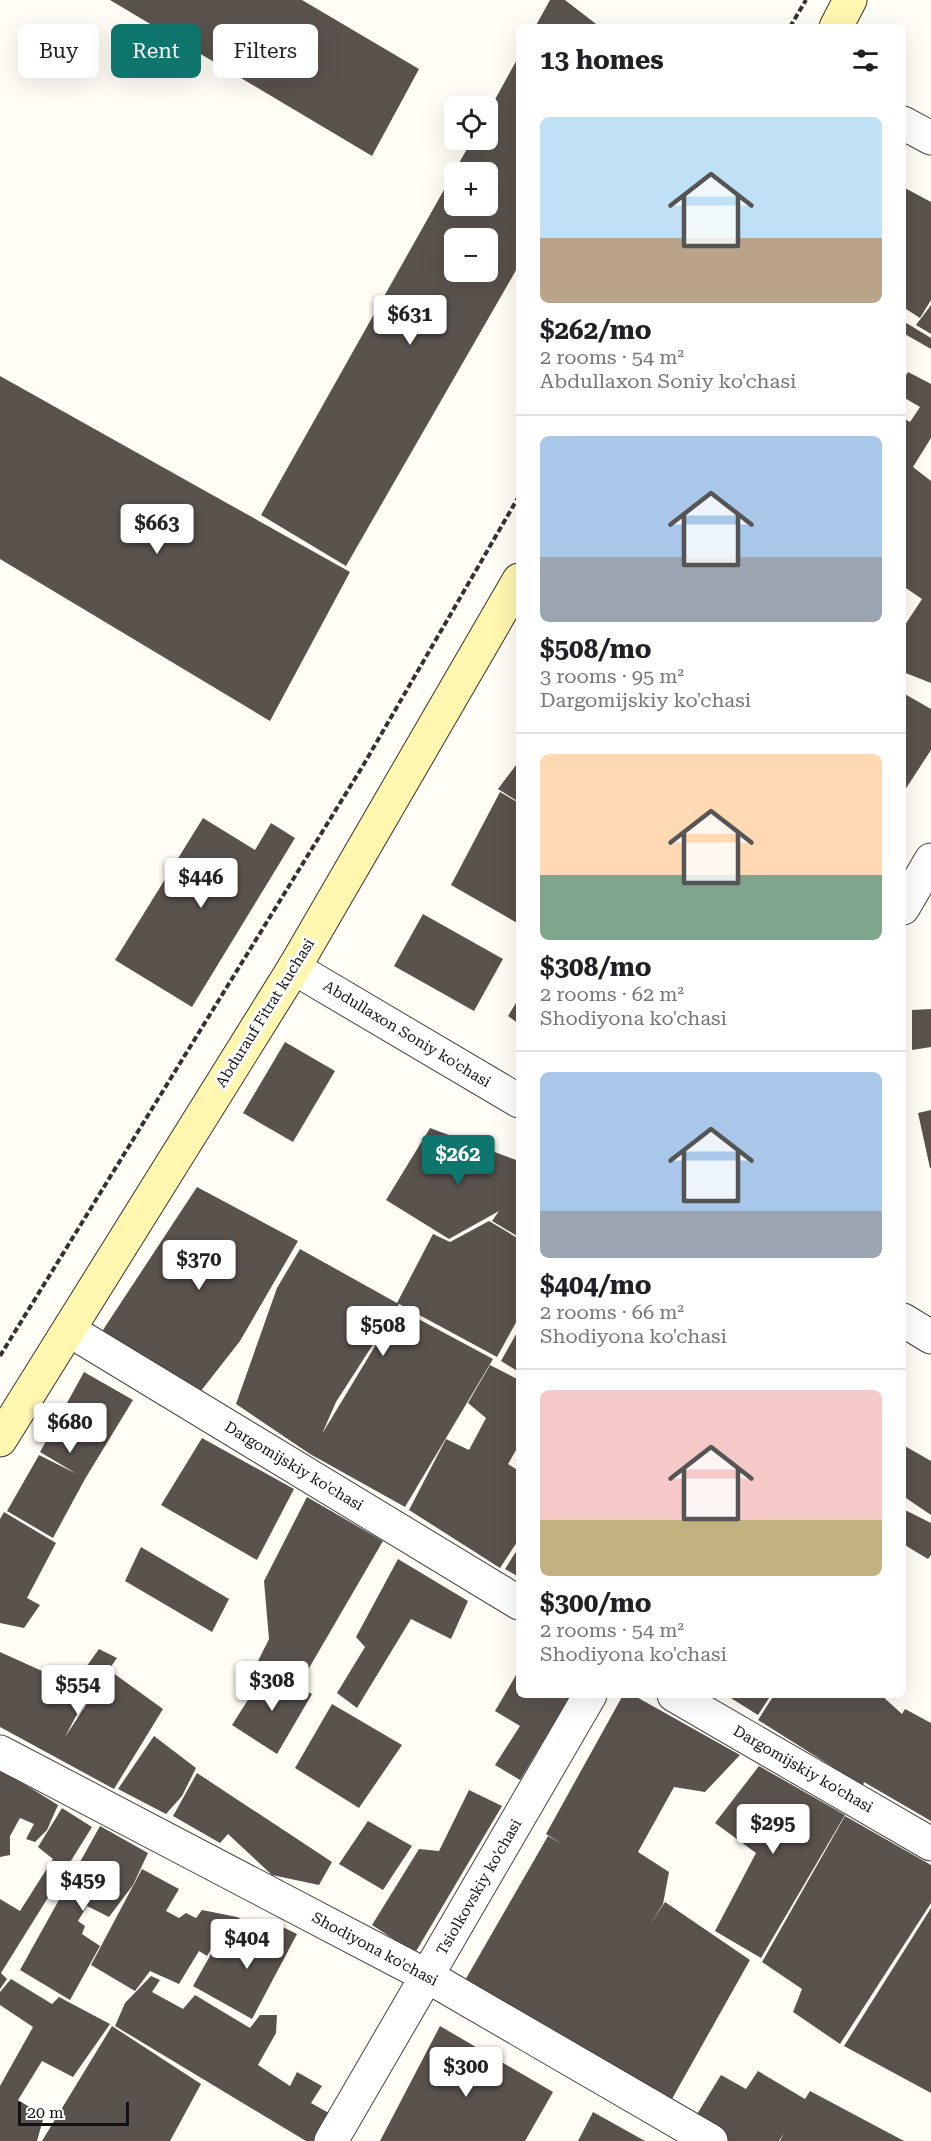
<!DOCTYPE html>
<meta charset="utf-8">
<style>
:root{--surface:#fff;--page:#f6f6f6;--text:#202124;--muted:#757577;--line:#e0e0e0;--accent:#0f766e}
body{margin:0;font-family:"Roboto Serif",serif;background:var(--page);color:var(--text);height:100vh;display:flex;flex-direction:column;font-size:22px;white-space:nowrap}
*{box-sizing:border-box;margin:0}
p{font-size:20px;color:var(--muted)}
.icon{flex:none;width:33px;height:33px;fill:none;stroke:currentColor;stroke-width:2;stroke-linecap:round;stroke-linejoin:round}
.map{position:relative;flex:1;overflow:hidden}
.side{position:absolute;left:516px;top:24px;width:390px;height:1674px;display:flex;flex-direction:column;background:var(--surface);border-radius:9px;box-shadow:0 6px 24px #0002}
.side>*{flex:none}
.top-card{position:absolute;left:18px;top:24px;width:408px;height:54px;display:flex;gap:12px}
.fabs{position:absolute;left:444px;top:96px;display:grid;gap:12px}
.fabs a{display:grid;place-items:center;width:54px;height:54px;border-radius:9px;background:var(--surface);box-shadow:0 6px 24px #0002;font-size:30px}
.scale{position:absolute;left:18px;bottom:15px;width:111px;box-sizing:border-box;padding-left:6px;border:3px solid #111;border-top:0;font-size:16px;line-height:21px;white-space:nowrap;color:#111;-webkit-text-stroke:4px #fff;paint-order:stroke}
.price{position:absolute;translate:-50% -51px;padding:0 14px;border-radius:6px;background:#fff;color:#222;font-size:20px;line-height:39px;filter:drop-shadow(0 2px 3px #0008)}
.price::after{content:'';position:absolute;left:50%;top:36px;width:18px;height:14px;margin-left:-9px;background:inherit;clip-path:polygon(0 0,100% 0,50% 100%)}
.price.current{background:var(--accent);color:#fff}
ul{padding:0;list-style:none}
li{display:grid;align-content:center;gap:12px;height:318px;padding:0 24px}
li+li{border-top:2px solid var(--line)}
li span{display:grid;place-items:center;height:186px;border-radius:9px;color:#555}
li>.icon{margin-inline-start:auto}
span .icon{width:108px;height:108px;fill:#fffc;stroke-width:1}
li b{font-size:26px}
h2{display:flex;justify-content:space-between;align-items:center;height:72px;padding:0 24px;font-size:26px}
.pill{padding:0 21px;border-radius:9px;background:var(--surface);box-shadow:0 6px 24px #0002;font-size:21px;line-height:54px}
.pill.current{background:var(--accent);color:#fff}
.map>svg:first-child{display:block}
</style>
<div class="map">
<svg width="931" height="2141" viewBox="0 0 931 2141">
<rect width="100%" height="100%" fill="#fffdf5"/>
<path fill="#5a524d" fill-rule="evenodd" d="M110 0H302L419 69 372 156Z
M550 0H565L600 27H535Z
M519 56V265L346 566 261 515 472 140H488V112ZM454 172H488V206H454ZM454 238H488V272H454Z
M903 187 931 202V300L920 318 903 307Z
M931 305V334L916 325Z
M903 321 931 338V349L903 333Z
M908 372 931 384V438L913 467 931 481V683L903 672V628L922 599 903 586V418L910 422 920 407 903 397V380Z
M0 376 350 572 270 721 0 559Z
M903 693 931 709V750L903 793Z
M519 761V802L498 789Z
M500 792 519 803V924L451 885Z
M203 818 255 850 271 823 295 838 192 1007 115 960Z
M423 914 503 959 474 1011 394 966Z
M519 998V1024L508 1016Z
M931 1009V1047L912 1050V1010Z
M285 1042 335 1071 293 1142 243 1113Z
M931 1110V1168H930L918 1113Z
M430 1128 519 1161V1237L492 1221 499 1211 449 1239 386 1200Z
M197 1187 298 1241 240 1341 197 1396 99 1336Z
M489 1221 519 1239V1317L497 1357 399 1304 336 1402 322 1434 398 1308 493 1359 405 1507 310 1454 236 1404 277 1288 300 1249 397 1303 433 1234 450 1242Z
M519 1329V1372L501 1361Z
M490 1365 519 1380V1445L508 1464 519 1471V1539L500 1568 409 1510 446 1439 469 1450 486 1418 468 1403Z
M84 1372 133 1400 85 1479 53 1538 7 1511 39 1455 77 1474 40 1452Z
M202 1438 294 1489 257 1560 161 1505Z
M903 1445 931 1461V1515L903 1496Z
M307 1497 383 1541 298 1687 257 1663 269 1639 264 1581Z
M903 1509 931 1523V1555L928 1559 903 1544Z
M4 1512 56 1543 27 1598 40 1605 24 1628 0 1623V1519Z
M141 1547 229 1599 212 1632 125 1581Z
M519 1547V1577L505 1569Z
M398 1559 468 1601 451 1639 411 1619 357 1708 337 1693 365 1647 356 1637Z
M99 1649 117 1658 76 1716 65 1737 109 1670 163 1709 114 1789 0 1727V1652L73 1685Z
M519 1670V1695H571L520 1780 495 1765 520 1726 495 1711Z
M265 1673 312 1694 277 1754 232 1725Z
M623 1695H633L740 1755 705 1792 674 1787 638 1852 669 1872 663 1904 650 1925 665 1902 750 1960 668 2106 464 1982 548 1836 562 1844 546 1834Z
M726 1695H771L758 1715Z
M774 1695H881L902 1714 905 1709 931 1723V1821L864 1782 863 1786 758 1720Z
M332 1704 402 1745 359 1808 295 1768Z
M154 1736 196 1768 182 1796 166 1814 118 1789Z
M759 1766 845 1815 761 1958 715 1931 756 1853 715 1823Z
M0 1769 58 1805 47 1830 35 1842 26 1839 34 1824 20 1818 10 1836V1855L0 1857Z
M197 1773 332 1862 319 1885 272 1875 228 1834 220 1843 173 1816Z
M469 1790 502 1806 415 1953 372 1925 419 1849 439 1851Z
M62 1808 92 1827 1 1973 7 1979 0 1989V1899L20 1911 53 1859 38 1847Z
M845 1816 931 1865V1903L840 2044 793 2012 802 1989 762 1962Z
M368 1821 412 1846 383 1890 339 1864Z
M100 1826 148 1853 133 1885 109 1917 87 1906 78 1921 85 1926 82 1934 100 1946 70 2000 20 1970Z
M142 1869 179 1889 166 1911 179 1918 186 1913 196 1918 202 1910 237 1917 251 1924 236 1953 214 1944 207 1956 199 1951 179 1984 150 1971 135 1991 91 1965Z
M931 1908V2093L844 2046Z
M266 1919 297 1934 252 2019 193 1986 215 1947 243 1960Z
M151 1976 160 1980 152 1992 183 2009 195 1995 250 2028 260 2015H277L276 2033 258 2065 290 2086 297 2072 322 2086 311 2103 329 2113 315 2141H306L115 2026 125 2003Z
M11 1979 52 2004 59 1997 110 2024 73 2077 42 2061 18 2100 44 2116 37 2141H0V2086L33 2027 0 2005V1992Z
M112 2026 201 2084 170 2141H42Z
M440 2026 553 2092 525 2141H380Z
M758 2071 805 2099 810 2091 904 2141H780L784 2133 779 2141H727L694 2119 721 2075 746 2089Z
M593 2112 645 2141H578Z"/>
<g fill="none" stroke-linecap="round" stroke-linejoin="round">
<defs>
<path id="street" d="M903 123 931 138
M903 908 931 860
M294 968 519 1101
M903 1320 931 1337
M69 1330 519 1603
M674 1695 931 1844
M0 1752 427 1976 711 2141
M331 2141 590 1695"/>
<path id="secondary" d="M836 27 850 0
M0 1440 294 968 519 580"/>
</defs>
<use href="#street" stroke="#444" stroke-width="35"/>
<use href="#secondary" stroke="#333" stroke-width="35"/>
<path stroke="#333" stroke-width="4" stroke-dasharray="6 3" stroke-linecap="butt" d="M790 27 806 0
M0 1356 364 764 519 496"/>
<use href="#street" stroke="#fff" stroke-width="33"/>
<use href="#secondary" stroke="#fff6b0" stroke-width="33"/>
</g>
<g text-anchor="middle" dominant-baseline="central" stroke-width="6" stroke-linejoin="round" paint-order="stroke">
<g font-size="15" fill="#111" stroke="#fff">
<text transform="translate(265 1013) rotate(-58)">Abdurauf Fitrat kuchasi</text>
<text transform="translate(407 1034) rotate(31)">Abdullaxon Soniy ko'chasi</text>
<text transform="translate(294 1466) rotate(31)">Dargomijskiy ko'chasi</text>
<text transform="translate(803 1769) rotate(30)">Dargomijskiy ko'chasi</text>
<text transform="translate(479 1887) rotate(-60)">Tsiolkovskiy ko'chasi</text>
<text transform="translate(375 1949) rotate(28)">Shodiyona ko'chasi</text>
</g>
</g>
</svg>
<div class="fabs">
<a><svg class="icon" aria-label="locate" viewBox="0 0 24 24"><circle cx="12" cy="12" r="6"/><path d="M12 2v4M12 18v4M2 12h4M18 12h4"/></svg></a>
<a>+</a>
<a>−</a>
</div>
<div class="scale">20 m</div>
<b class="price" style="left:410px;top:346px">$631</b>
<b class="price" style="left:157px;top:555px">$663</b>
<b class="price" style="left:201px;top:909px">$446</b>
<b class="price current" style="left:458px;top:1186px">$262</b>
<b class="price" style="left:199px;top:1291px">$370</b>
<b class="price" style="left:383px;top:1357px">$508</b>
<b class="price" style="left:70px;top:1454px">$680</b>
<b class="price" style="left:272px;top:1712px">$308</b>
<b class="price" style="left:78px;top:1716px">$554</b>
<b class="price" style="left:773px;top:1855px">$295</b>
<b class="price" style="left:83px;top:1912px">$459</b>
<b class="price" style="left:247px;top:1970px">$404</b>
<b class="price" style="left:466px;top:2098px">$300</b>
<div class="top-card">
<a class="pill">Buy</a>
<a class="pill current">Rent</a>
<a class="pill">Filters</a>
</div>
<section class="side">
<h2>13 homes<svg class="icon" aria-label="filters" viewBox="0 0 24 24"><path d="M4 7h16M4 17h16"/><circle cx="9" cy="7" r="2"/><circle cx="15" cy="17" r="2"/></svg></h2>
<ul>
<li><span style="background:linear-gradient(#bfe0f5 65%,#b9a48a 0)"><svg class="icon" aria-label="home" viewBox="0 0 24 24"><path d="M3 11l9-7 9 7M6 9v11h12V9"/></svg></span><div><b>$262/mo</b><p>2 rooms · 54 m²</p><p>Abdullaxon Soniy ko'chasi</p></div></li>
<li><span style="background:linear-gradient(#a9c7e8 65%,#9aa5b1 0)"><svg class="icon" aria-label="home" viewBox="0 0 24 24"><path d="M3 11l9-7 9 7M6 9v11h12V9"/></svg></span><div><b>$508/mo</b><p>3 rooms · 95 m²</p><p>Dargomijskiy ko'chasi</p></div></li>
<li><span style="background:linear-gradient(#ffd9b3 65%,#7fa58c 0)"><svg class="icon" aria-label="home" viewBox="0 0 24 24"><path d="M3 11l9-7 9 7M6 9v11h12V9"/></svg></span><div><b>$308/mo</b><p>2 rooms · 62 m²</p><p>Shodiyona ko'chasi</p></div></li>
<li><span style="background:linear-gradient(#a9c7e8 75%,#9aa5b1 0)"><svg class="icon" aria-label="home" viewBox="0 0 24 24"><path d="M3 11l9-7 9 7M6 9v11h12V9"/></svg></span><div><b>$404/mo</b><p>2 rooms · 66 m²</p><p>Shodiyona ko'chasi</p></div></li>
<li><span style="background:linear-gradient(#f6c9c9 70%,#c2b280 0)"><svg class="icon" aria-label="home" viewBox="0 0 24 24"><path d="M3 11l9-7 9 7M6 9v11h12V9"/></svg></span><div><b>$300/mo</b><p>2 rooms · 54 m²</p><p>Shodiyona ko'chasi</p></div></li>
</ul>
</section>
</div>
